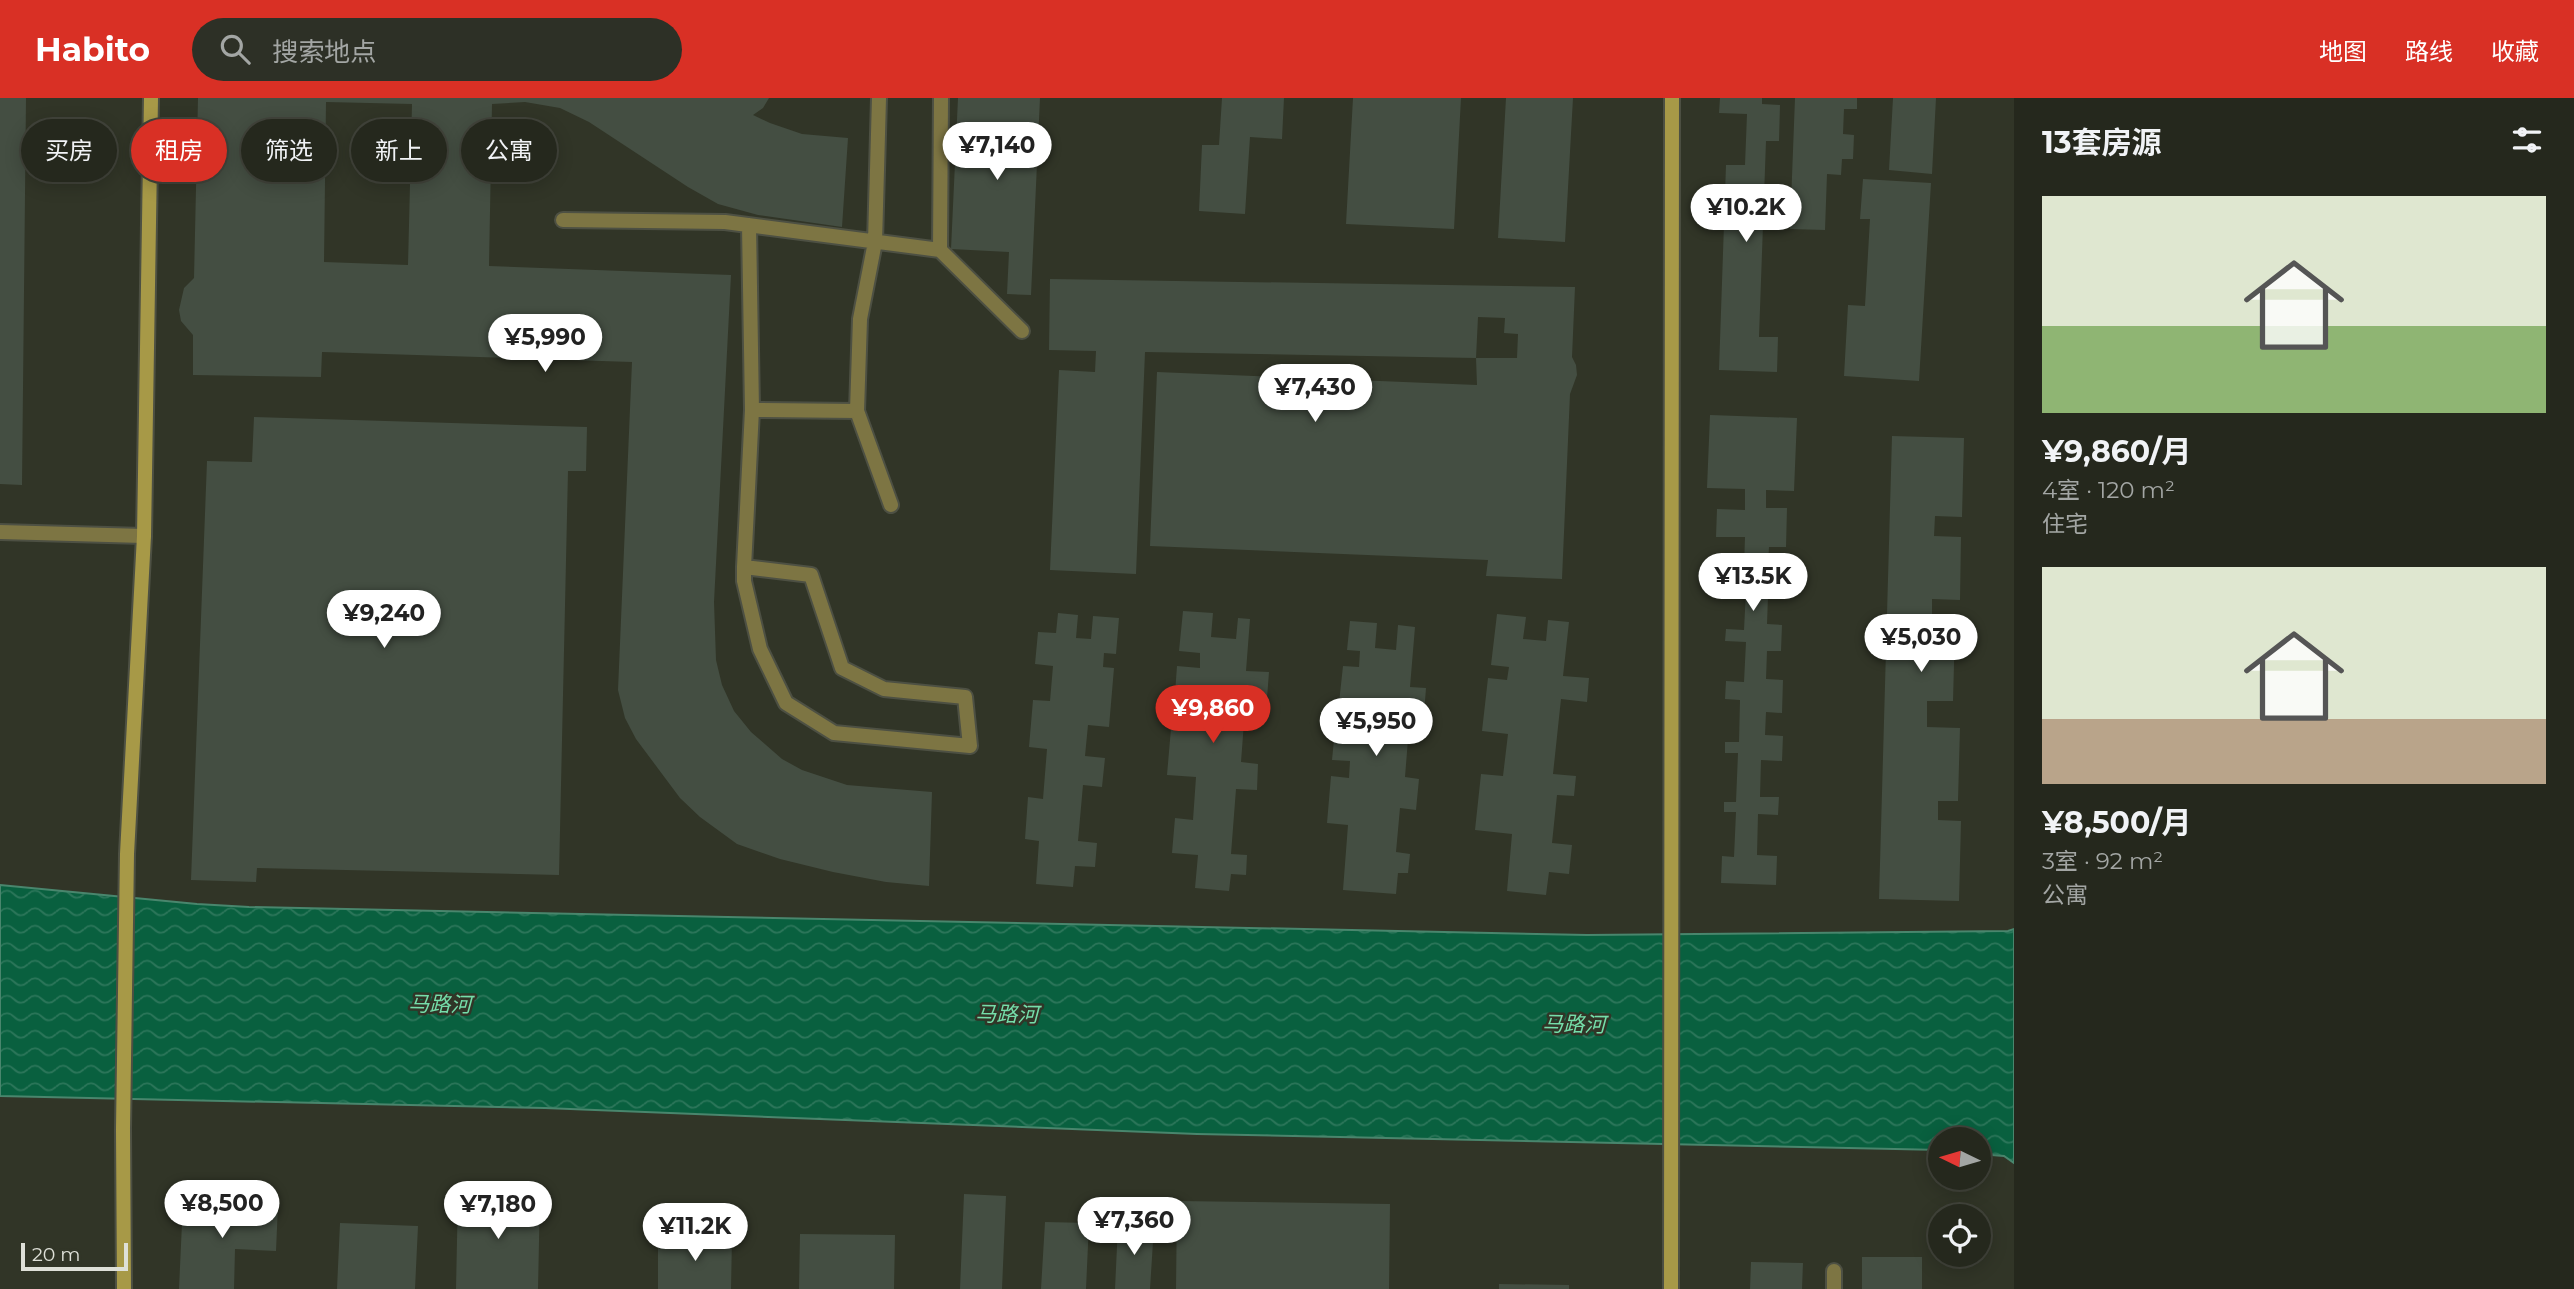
<!DOCTYPE html>
<html lang="zh">
<meta charset="utf-8">
<style>
:root{--surface:#25281d;--page:#2d3026;--text:#f1f3f6;--muted:#a3a6a4;--line:#42443b;--accent:#d93025}
body{margin:0;font-family:Montserrat,"Noto Sans SC",sans-serif;background:var(--page);color:var(--text);height:100vh;display:flex;flex-direction:column;font-size:26px;white-space:nowrap}
*{box-sizing:border-box;margin:0}
p{font-size:23px;color:var(--muted)}
.icon{flex:none;width:38px;height:38px;fill:none;stroke:currentColor;stroke-width:2;stroke-linecap:round;stroke-linejoin:round}
.map{position:relative;flex:1;overflow:hidden}
.panel{display:flex;flex-direction:column;background:var(--surface);width:560px}
.panel>*{flex:none}
.banner{position:absolute;left:21px;top:21px;width:665px;height:63px;display:flex;gap:14px}
.needle{width:46px;rotate:275deg}
.fabs{position:absolute;left:1928px;top:1029px;display:grid;gap:14px}
.fabs a{display:grid;place-items:center;width:63px;height:63px;border-radius:50%;background:var(--surface);box-shadow:0 4px 18px #0003,0 0 0 2px var(--line);font-size:35px}
.scale{position:absolute;left:21px;bottom:18px;width:107px;box-sizing:border-box;padding-left:7px;border:4px solid #dee0d8;border-top:0;font-size:19px;line-height:24px;white-space:nowrap;color:#dee0d8;-webkit-text-stroke:5px #313527;paint-order:stroke}
.price{position:absolute;translate:-50% -60px;padding:0 16px;border-radius:24px;background:#fff;color:#222;font-size:23px;line-height:46px;filter:drop-shadow(0 2px 4px #0008)}
.price::after{content:'';position:absolute;left:50%;top:42px;width:21px;height:16px;margin-left:-10px;background:inherit;clip-path:polygon(0 0,100% 0,50% 100%)}
.price.on{background:var(--accent);color:#fff}
ul{padding:0;list-style:none}
li{display:grid;align-content:center;gap:14px;height:371px;padding:0 28px}
li span{display:grid;place-items:center;height:217px;border-radius:0px;color:#555}
li>.icon{margin-inline-start:auto}
span .icon{width:126px;height:126px;fill:#fffc;stroke-width:1}
li b{font-size:30px}
h2{display:flex;justify-content:space-between;align-items:center;height:84px;padding:0 28px;font-size:30px}
.pill{padding:0 24px;border-radius:32px;background:var(--surface);box-shadow:0 4px 18px #0003,0 0 0 2px var(--line);font-size:24px;line-height:63px}
.pill.on{background:var(--accent);color:#fff}
header{display:flex;align-items:center;gap:42px;box-sizing:border-box;height:98px;padding:0 35px;background:var(--accent);color:#fff}
header strong{font-size:33px}
nav{display:flex;gap:38px;margin-inline-start:auto;font-size:24px}
.search{width:490px;height:63px;background:var(--page);display:flex;align-items:center;gap:18px;box-sizing:border-box;padding:0 24px;border-radius:38px;color:var(--muted);font-size:26px}
main{display:flex;flex:1;min-height:0}
.map>svg:first-child{display:block}
</style>
<header>
<strong>Habito</strong>
<div class="search"><svg class="icon" aria-label="search" viewBox="0 0 24 24"><circle cx="10" cy="10" r="6"/><path d="M15 15l6 6"/></svg>搜索地点</div>
<nav><a>地图</a><a>路线</a><a>收藏</a></nav>
</header>
<main>
<div class="map">
<svg width="2014" height="1191" viewBox="0 0 2014 1191">
<defs>
<pattern id="water-waves" width="16" height="10" patternUnits="userSpaceOnUse" patternTransform="scale(1.75)"><rect width="16" height="10" fill="#09603f"/><path d="M0 5q4-4 8 0t8 0" fill="none" stroke="#2c765a"/></pattern>
</defs>
<rect width="100%" height="100%" fill="#313527"/>
<path fill="url(#water-waves)" stroke="#49866d" stroke-width="2" d="M0 787 197 806 249 809 1587 837 2008 833 2014 831V1065L2004 1058 1979 1056V1041H1941V1052L1197 1036 545 1010 0 998Z"/>
<path fill="#444e42" fill-rule="evenodd" d="M0 0H26L22 387 0 386Z
M198 0H769L763 10 753 17 770 25 802 36 848 40 842 129 758 117 718 106 688 89 589 24 560 10 525 4 492 6 489 168 731 177 714 504 716 562 722 587 734 613 751 634 782 661 802 672 847 687 932 694 929 788 886 784 833 774 780 761 737 746 700 719 680 700 636 641 625 620 618 592 632 264 322 254 321 279 193 277V237L181 223 179 212 184 190 194 180ZM326 4 412 6 408 167 324 164Z
M958 0H1040L1031 197 1007 196 1009 154 951 151Z
M1222 0H1284L1282 41 1250 39 1245 116 1199 113 1202 47H1219Z
M1353 0H1461L1454 131 1346 126Z
M1506 0H1573L1565 144 1498 140Z
M1720 0H1762V6L1780 7 1779 43H1766L1759 239H1778L1777 274 1719 272 1726 67H1745L1747 16 1719 15Z
M1795 0H1857V11H1844L1843 36 1854 37 1853 61H1842L1841 77 1827 76 1825 132 1790 131Z
M1893 0H1936L1932 76 1889 72Z
M1863 81 1931 85 1919 283 1844 278 1848 207 1865 208 1870 121H1860Z
M1050 181 1575 189 1572 259 1576 267 1577 277 1570 296 1562 481 1486 478 1488 462 1150 448 1157 274 1477 287 1476 260 1145 254 1136 476 1050 472 1059 272 1095 274 1096 253 1049 252ZM1478 219 1505 220 1504 235 1518 236 1517 260H1476Z
M1710 317 1797 320 1794 393 1766 392V410H1787L1786 449H1769L1768 467H1782L1781 500 1768 499 1767 526 1782 527 1781 553H1767L1766 581 1783 582 1782 615 1766 614 1765 637 1783 638 1782 663 1761 662 1760 699H1779L1778 717 1758 716 1757 757 1777 758 1776 787 1721 785 1722 758 1734 759 1736 714H1724V704H1736L1738 655H1725V644H1739L1740 602 1725 601 1726 583 1744 584 1746 544 1725 543 1726 531 1744 532 1746 493 1722 491 1723 469H1744L1745 439H1716L1717 411 1745 412V391L1707 390Z
M254 319 587 329 586 373H568L559 777 257 770 256 784 191 782 207 363 252 364Z
M1892 338 1964 340 1962 419 1935 418 1934 438 1961 439 1960 502 1932 501V530H1955L1953 603H1927V629L1960 630 1958 703H1938V722L1961 723 1959 803 1879 801Z
M1183 513 1213 515 1211 539 1236 541 1238 520 1250 521 1246 573 1269 574 1267 600 1246 598 1241 664 1258 666 1257 692 1236 691 1231 756 1247 757 1246 777 1231 776 1229 793 1195 790 1198 757 1172 755 1175 720 1193 722 1196 679 1167 677 1172 619 1186 620 1187 610 1174 609 1177 568 1200 570V555L1179 553Z
M1058 515 1078 517 1076 540 1091 541 1093 518 1119 520 1116 556 1104 555 1103 569 1114 570 1109 629 1088 627 1085 658 1105 660 1102 689 1083 687 1078 743 1097 745 1095 769 1075 768 1073 789 1036 786 1039 743 1025 741 1028 699 1043 701 1047 651 1029 649 1033 602 1050 603 1053 568 1035 566 1038 534 1056 535Z
M1497 516 1526 519 1523 541 1546 543 1548 522 1569 524 1563 578 1589 580 1587 604 1561 601 1553 676 1576 678 1574 698 1557 697 1552 745 1572 747 1569 776 1549 774 1546 797 1507 793 1512 736 1475 732 1481 676 1503 678 1508 636 1482 633 1488 580 1507 582 1509 569 1491 567Z
M1350 523 1377 525 1375 550 1396 552 1398 527 1415 529 1410 589 1426 590 1423 630 1409 629 1405 679 1419 681 1416 712 1400 710 1396 754 1410 756 1408 775H1398L1396 796 1343 792 1348 727 1327 725 1331 678 1349 680 1350 663 1332 662 1336 621 1355 622 1357 606 1339 605 1343 568 1359 569 1360 553 1347 552Z
M458 1095 540 1097 538 1191H456Z
M964 1096 1006 1098 1002 1191H960Z
M183 1103 278 1107 276 1153 235 1151 234 1191H179Z
M1177 1103 1390 1106 1389 1191H1176Z
M1045 1124 1089 1125 1086 1191H1041Z
M340 1125 418 1128 415 1191H337Z
M1118 1127 1154 1128 1150 1191H1115Z
M800 1136 895 1137 894 1191H799Z
M658 1139 732 1140 731 1191H658Z
M1862 1159H1922V1191H1862Z
M1751 1164 1803 1165 1802 1191H1750Z
M1499 1186 1569 1187V1191H1499Z"/>
<g fill="none" stroke-linecap="round" stroke-linejoin="round">
<defs>
<path id="lane" d="M879 0 875 144 860 221 857 313 891 407
M563 122 725 124 940 152 1022 233
M940 152 941 0
M752 312 857 313
M0 434 144 438
M744 469 811 477 842 570 884 591 965 599 970 648 834 635 786 605 760 551 744 483V469L752 312 749 127"/>
<path id="street" d="M1834 1191V1173"/>
<path id="secondary" d="M124 1191 123 1031 127 756 144 438 151 0
M1671 1191 1672 0"/>
</defs>
<use href="#lane" stroke="#4d5043" stroke-width="18"/>
<use href="#street" stroke="#4d5043" stroke-width="18"/>
<use href="#secondary" stroke="#4d5043" stroke-width="18"/>
<use href="#lane" stroke="#7d7543" stroke-width="14"/>
<use href="#street" stroke="#7d7543" stroke-width="14"/>
<use href="#secondary" stroke="#a79947" stroke-width="14"/>
</g>
<g text-anchor="middle" dominant-baseline="central" stroke-width="5" stroke-linejoin="round" paint-order="stroke">
<g font-size="21" font-style="italic" fill="#75deaa" stroke="#313527">
<text transform="translate(440 906) rotate(1)">马路河</text>
<text transform="translate(1007 916) rotate(1)">马路河</text>
<text transform="translate(1574 926) rotate(1)">马路河</text>
</g>
</g>
</svg>
<div class="fabs">
<a><svg class="needle" viewBox="-14 -14 28 28"><path d="M0-13l5 13h-10z" fill="#e53935"/><path d="M0 13l5-13h-10z" fill="#a3a6a4"/></svg></a>
<a><svg class="icon" aria-label="locate" viewBox="0 0 24 24"><circle cx="12" cy="12" r="6"/><path d="M12 2v4M12 18v4M2 12h4M18 12h4"/></svg></a>
</div>
<div class="scale">20 m</div>
<b class="price" style="left:997px;top:84px">¥7,140</b>
<b class="price" style="left:1746px;top:146px">¥10.2K</b>
<b class="price" style="left:545px;top:276px">¥5,990</b>
<b class="price" style="left:1315px;top:326px">¥7,430</b>
<b class="price" style="left:1753px;top:515px">¥13.5K</b>
<b class="price" style="left:384px;top:552px">¥9,240</b>
<b class="price" style="left:1921px;top:576px">¥5,030</b>
<b class="price on" style="left:1213px;top:647px">¥9,860</b>
<b class="price" style="left:1376px;top:660px">¥5,950</b>
<b class="price" style="left:222px;top:1142px">¥8,500</b>
<b class="price" style="left:498px;top:1143px">¥7,180</b>
<b class="price" style="left:1134px;top:1159px">¥7,360</b>
<b class="price" style="left:695px;top:1165px">¥11.2K</b>
<div class="banner">
<a class="pill">买房</a>
<a class="pill on">租房</a>
<a class="pill">筛选</a>
<a class="pill">新上</a>
<a class="pill">公寓</a>
</div>
</div>
<section class="panel">
<h2>13套房源<svg class="icon" aria-label="filters" viewBox="0 0 24 24"><path d="M4 7h16M4 17h16"/><circle cx="9" cy="7" r="2"/><circle cx="15" cy="17" r="2"/></svg></h2>
<ul>
<li><span style="background:linear-gradient(#dfe7d0 60%,#8fb573 0)"><svg class="icon" aria-label="home" viewBox="0 0 24 24"><path d="M3 11l9-7 9 7M6 9v11h12V9"/></svg></span><div><b>¥9,860/月</b><p>4室 · 120 m²</p><p>住宅</p></div></li>
<li><span style="background:linear-gradient(#dfe7d0 70%,#b9a48a 0)"><svg class="icon" aria-label="home" viewBox="0 0 24 24"><path d="M3 11l9-7 9 7M6 9v11h12V9"/></svg></span><div><b>¥8,500/月</b><p>3室 · 92 m²</p><p>公寓</p></div></li>
</ul>
</section>
</main>
